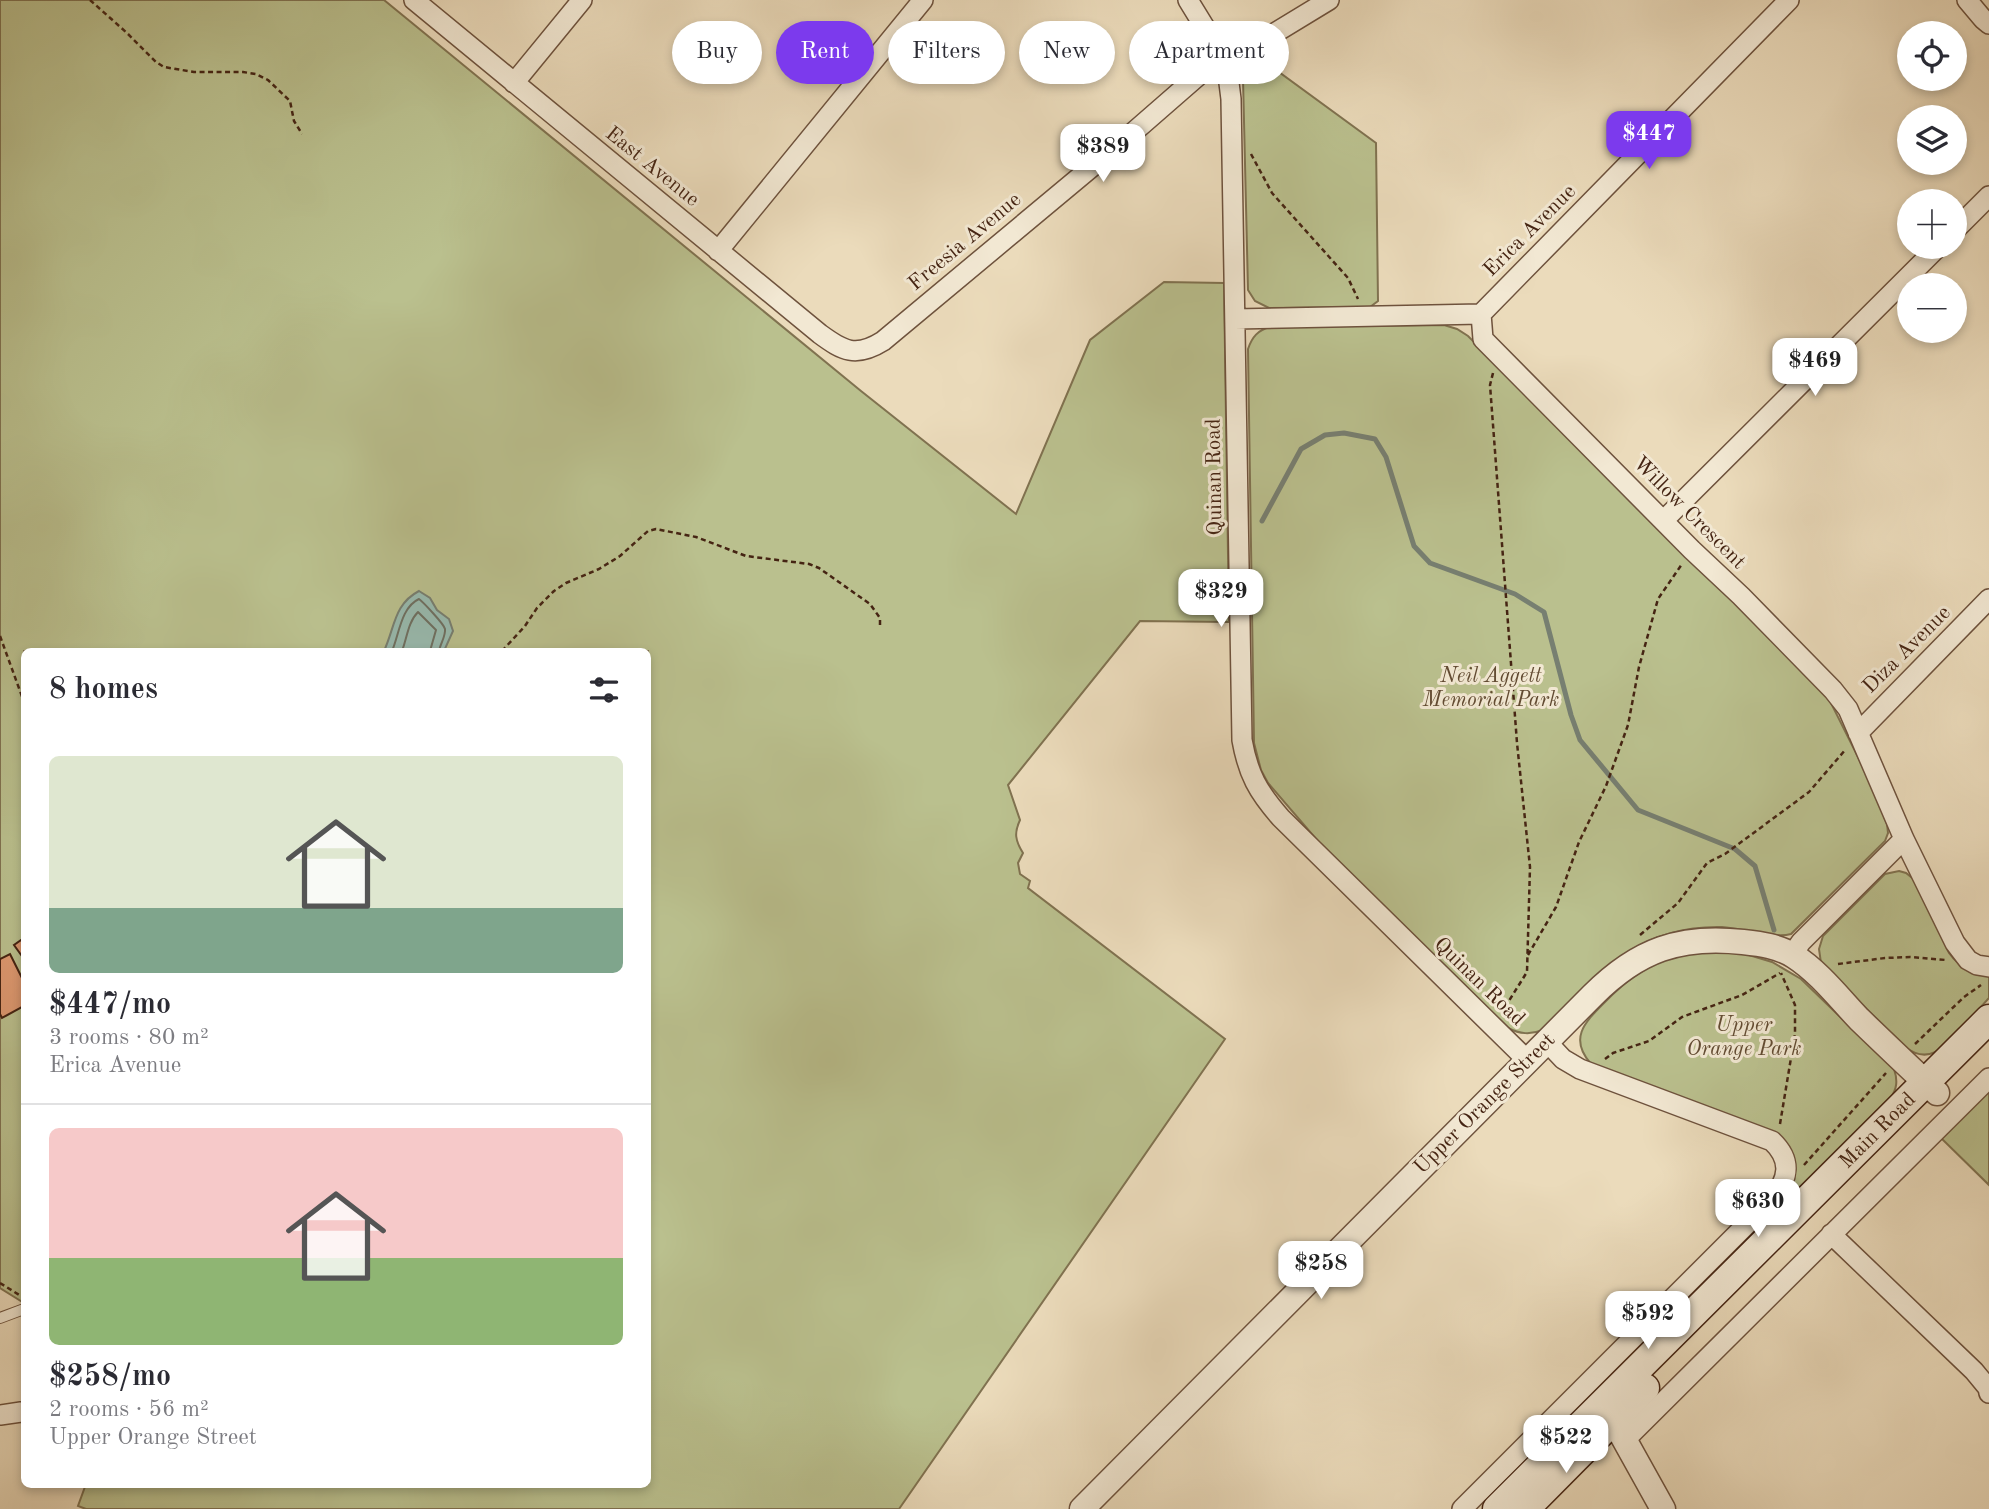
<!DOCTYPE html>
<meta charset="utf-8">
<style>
:root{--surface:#fff;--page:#f2f2f3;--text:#2b2b33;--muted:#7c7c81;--line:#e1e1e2;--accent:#7c3aed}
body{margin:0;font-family:"Old Standard TT",serif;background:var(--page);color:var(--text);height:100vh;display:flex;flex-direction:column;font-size:26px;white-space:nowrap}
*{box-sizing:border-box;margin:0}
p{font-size:23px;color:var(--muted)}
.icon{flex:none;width:38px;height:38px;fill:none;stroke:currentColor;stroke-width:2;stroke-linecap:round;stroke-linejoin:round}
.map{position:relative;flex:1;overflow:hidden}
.side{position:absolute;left:21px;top:648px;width:630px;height:840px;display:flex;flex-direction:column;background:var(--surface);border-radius:10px;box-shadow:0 4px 10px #0003}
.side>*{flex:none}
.hud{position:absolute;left:672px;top:21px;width:665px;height:63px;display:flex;gap:14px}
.tools{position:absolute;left:1897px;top:21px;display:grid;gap:14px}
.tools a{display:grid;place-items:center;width:70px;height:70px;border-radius:50%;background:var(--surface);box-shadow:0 4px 10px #0003;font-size:35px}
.price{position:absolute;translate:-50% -60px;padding:0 16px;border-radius:14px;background:#fff;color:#222;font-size:23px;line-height:46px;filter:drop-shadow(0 2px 4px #0008)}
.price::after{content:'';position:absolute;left:50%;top:42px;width:21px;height:16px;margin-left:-10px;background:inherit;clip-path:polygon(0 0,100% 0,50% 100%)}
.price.active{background:var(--accent);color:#fff}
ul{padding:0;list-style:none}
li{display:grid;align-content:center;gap:14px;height:371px;padding:0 28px}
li+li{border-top:2px solid var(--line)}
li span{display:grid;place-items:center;height:217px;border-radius:10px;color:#555}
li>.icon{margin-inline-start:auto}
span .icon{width:126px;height:126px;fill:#fffc;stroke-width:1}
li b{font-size:30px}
h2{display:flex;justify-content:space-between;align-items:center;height:84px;padding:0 28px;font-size:30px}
.chip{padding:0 24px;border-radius:32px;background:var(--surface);box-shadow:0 4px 10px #0003;font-size:24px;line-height:63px}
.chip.active{background:var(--accent);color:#fff}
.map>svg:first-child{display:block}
</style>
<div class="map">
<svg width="1989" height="1509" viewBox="0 0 1989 1509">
<rect width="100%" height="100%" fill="#ebdbbb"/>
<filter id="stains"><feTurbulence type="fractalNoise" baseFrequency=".00286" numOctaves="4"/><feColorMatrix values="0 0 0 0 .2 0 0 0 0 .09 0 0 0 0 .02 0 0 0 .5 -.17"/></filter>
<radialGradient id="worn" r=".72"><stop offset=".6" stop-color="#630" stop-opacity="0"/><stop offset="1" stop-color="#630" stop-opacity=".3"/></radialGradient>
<path fill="#bac08e" stroke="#807250" stroke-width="2" d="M0 0H384L861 391 1016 514 1090 340 1164 282 1224 283 1229 622 1140 621 1008 785 1020 820C1014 833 1015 840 1023 853L1018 863 1020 874 1030 881 1028 888 1225 1039 899 1509H86L78 1506 86 1484H648V651H24V1303L0 1288Z
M1257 56 1376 143 1378 301 1370 307 1269 308 1255 301 1248 290 1243 79 1248 65Z
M1444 325 1457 329 1468 336 1828 697 1871 783 1887 824 1888 833 1885 841 1791 934C1774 939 1742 928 1722 927 1636 925 1598 974 1543 1030 1530 1035 1520 1034 1508 1028L1323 847 1268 783 1261 770 1254 743 1248 349C1252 337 1258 330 1270 327Z
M1899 871 1906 873 1916 881 1949 953C1960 968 1971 972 1989 975V998C1980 1008 1971 1018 1961 1028 1945 1046 1930 1066 1905 1047L1825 968 1821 963 1819 949 1823 936 1885 874Z
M1739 952 1772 962 1801 979 1894 1069C1898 1081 1897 1089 1890 1099L1789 1200 1785 1196 1793 1160 1591 1064C1569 1039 1584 1023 1603 1004 1626 980 1651 961 1684 954 1701 950 1721 952 1739 952Z
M1989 1089V1185L1941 1138Z"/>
<path fill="#98bbb0" stroke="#777f71" stroke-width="2" d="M419 591 430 598 437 610 449 619 453 631 444 651H384C395 627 394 604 419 591Z"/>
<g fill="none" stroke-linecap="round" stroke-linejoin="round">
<path stroke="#6e7062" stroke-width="2" d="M392 651C399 635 401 607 419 599 423 602 444 624 445 629 446 636 440 644 439 651
M402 651C407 638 408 622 418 612L436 630 430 651"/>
<path stroke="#777f71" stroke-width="5" d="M1262 521 1301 449 1325 435 1344 433 1375 439 1386 457 1414 546 1430 563 1515 594 1544 612 1571 715 1580 740 1638 810 1735 849 1755 866 1774 930"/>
</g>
<path fill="#dd9971" stroke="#452413" stroke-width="2" d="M24 938V959L14 945Z
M10 954 24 982V1006L2 1018 0 1014V959Z"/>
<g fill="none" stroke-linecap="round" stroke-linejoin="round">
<defs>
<path id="service" d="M0 1318 24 1309"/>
<path id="minor" d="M414 0 820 334C843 351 856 358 883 341L1129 136 1207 68 1242 53 1329 0
M1188 0 1215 44 1228 75 1231 99 1242 740C1248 774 1258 792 1281 818L1527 1060
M1967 0 1983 19 1989 24
M514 83 582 0
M1955 230 1989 196
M718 251 923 0
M1481 314 1483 339 1692 550 1741 596 1833 690 1848 709 1904 839 1955 943 1968 960 1977 965 1989 967
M1481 314 1789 0
M1235 319 1481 314
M1664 520 1938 247
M1858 733 1989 599
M1792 955 1801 942 1904 839
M1831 1234 1974 1371 1988 1388 1989 1393
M0 1415 21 1412
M1625 1440 1989 1078
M1462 1509 1772 1199C1789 1179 1792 1160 1772 1141L1580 1069 1563 1059 1547 1042"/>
<path id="tertiary" d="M1600 1407 1613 1420 1619 1430 1663 1509
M1082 1509 1593 995C1638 950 1680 935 1743 942 1761 944 1778 946 1794 956 1819 972 1839 998 1859 1019 1885 1044 1911 1069 1937 1093"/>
<path id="secondary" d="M1497 1509 1989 1019
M1525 1509 1645 1388"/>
</defs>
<use href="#service" stroke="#6e523d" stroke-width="12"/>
<use href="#minor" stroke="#6e523d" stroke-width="22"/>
<use href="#tertiary" stroke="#6e523d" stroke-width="27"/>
<use href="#secondary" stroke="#452413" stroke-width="31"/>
<path stroke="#452413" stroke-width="2.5" stroke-dasharray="5 3.5" stroke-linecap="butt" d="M90 0 127 33 156 62 164 67 194 72H243L256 74 268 80 290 101 294 121 302 134
M1251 154 1272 193 1348 278 1358 299
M1493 373 1490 385 1517 743 1530 867 1527 972 1502 1012
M0 636 24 702
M502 651 525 626 537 608 554 591 566 583 599 569 620 556 648 531 656 529 696 537 746 556 809 564 819 568 870 604 880 618V626
M1640 935 1678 903 1707 863 1725 854 1809 792 1846 749
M1528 955 1556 907 1579 842 1606 786 1628 725 1639 667 1658 599 1682 564
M1838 964 1885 958 1910 957 1946 960
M1915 1044 1964 997 1981 985
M1605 1059 1613 1053 1649 1041 1682 1017 1742 995 1780 973
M1780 1124 1795 1034V1005L1781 973
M1804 1165 1886 1073
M0 1283 21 1296"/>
<use href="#service" stroke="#f2e8d3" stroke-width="10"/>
<use href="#minor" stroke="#f2e8d3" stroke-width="19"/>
<use href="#tertiary" stroke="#f2e8d3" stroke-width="24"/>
<use href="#secondary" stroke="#f2e8d3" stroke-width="28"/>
</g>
<g text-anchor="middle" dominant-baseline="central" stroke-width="6" stroke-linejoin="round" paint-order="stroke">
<g font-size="21" fill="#452413" stroke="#f2e8d3">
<text transform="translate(652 167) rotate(39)">East Avenue</text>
<text transform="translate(1530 231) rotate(-45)">Erica Avenue</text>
<text transform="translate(965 242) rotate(-40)">Freesia Avenue</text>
<text transform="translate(1215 477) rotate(-91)">Quinan Road</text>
<text transform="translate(1689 513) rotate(45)">Willow Crescent</text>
<text transform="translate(1907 650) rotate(-45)">Diza Avenue</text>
<text transform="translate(1479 982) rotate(44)">Quinan Road</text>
<text transform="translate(1485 1104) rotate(-45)">Upper Orange Street</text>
<text transform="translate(1878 1131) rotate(-45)">Main Road</text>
</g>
<g font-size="21" font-style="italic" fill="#624b32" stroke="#f2e8d3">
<text x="1491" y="676">Neil Aggett<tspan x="1491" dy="24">Memorial Park</tspan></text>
<text x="1744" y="1025">Upper<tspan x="1744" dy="24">Orange Park</tspan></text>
</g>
</g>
<rect width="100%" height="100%" filter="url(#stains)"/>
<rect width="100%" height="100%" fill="url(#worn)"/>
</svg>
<div class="tools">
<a><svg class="icon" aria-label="locate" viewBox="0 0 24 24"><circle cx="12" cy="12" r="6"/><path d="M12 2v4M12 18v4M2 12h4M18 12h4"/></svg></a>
<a><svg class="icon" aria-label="layers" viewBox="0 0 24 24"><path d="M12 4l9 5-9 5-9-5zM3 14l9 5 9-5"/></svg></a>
<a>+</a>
<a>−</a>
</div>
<b class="price active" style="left:1649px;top:171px">$447</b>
<b class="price" style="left:1103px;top:184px">$389</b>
<b class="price" style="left:1815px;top:398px">$469</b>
<b class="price" style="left:1221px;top:629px">$329</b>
<b class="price" style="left:1758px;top:1239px">$630</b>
<b class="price" style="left:1321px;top:1301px">$258</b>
<b class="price" style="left:1648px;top:1351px">$592</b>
<b class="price" style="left:1566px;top:1475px">$522</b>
<div class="hud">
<a class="chip">Buy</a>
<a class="chip active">Rent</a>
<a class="chip">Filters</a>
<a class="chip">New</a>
<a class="chip">Apartment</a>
</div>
<section class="side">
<h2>8 homes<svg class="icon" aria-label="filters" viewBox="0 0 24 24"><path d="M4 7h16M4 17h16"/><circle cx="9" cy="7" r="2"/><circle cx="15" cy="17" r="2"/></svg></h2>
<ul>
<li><span style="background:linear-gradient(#dfe7d0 70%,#7fa58c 0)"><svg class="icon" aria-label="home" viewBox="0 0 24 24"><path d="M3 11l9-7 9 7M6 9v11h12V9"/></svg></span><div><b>$447/mo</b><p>3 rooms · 80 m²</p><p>Erica Avenue</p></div></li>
<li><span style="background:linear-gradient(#f6c9c9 60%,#8fb573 0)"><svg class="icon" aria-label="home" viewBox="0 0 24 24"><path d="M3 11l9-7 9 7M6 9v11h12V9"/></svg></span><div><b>$258/mo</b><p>2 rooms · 56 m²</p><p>Upper Orange Street</p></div></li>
</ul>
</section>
</div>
